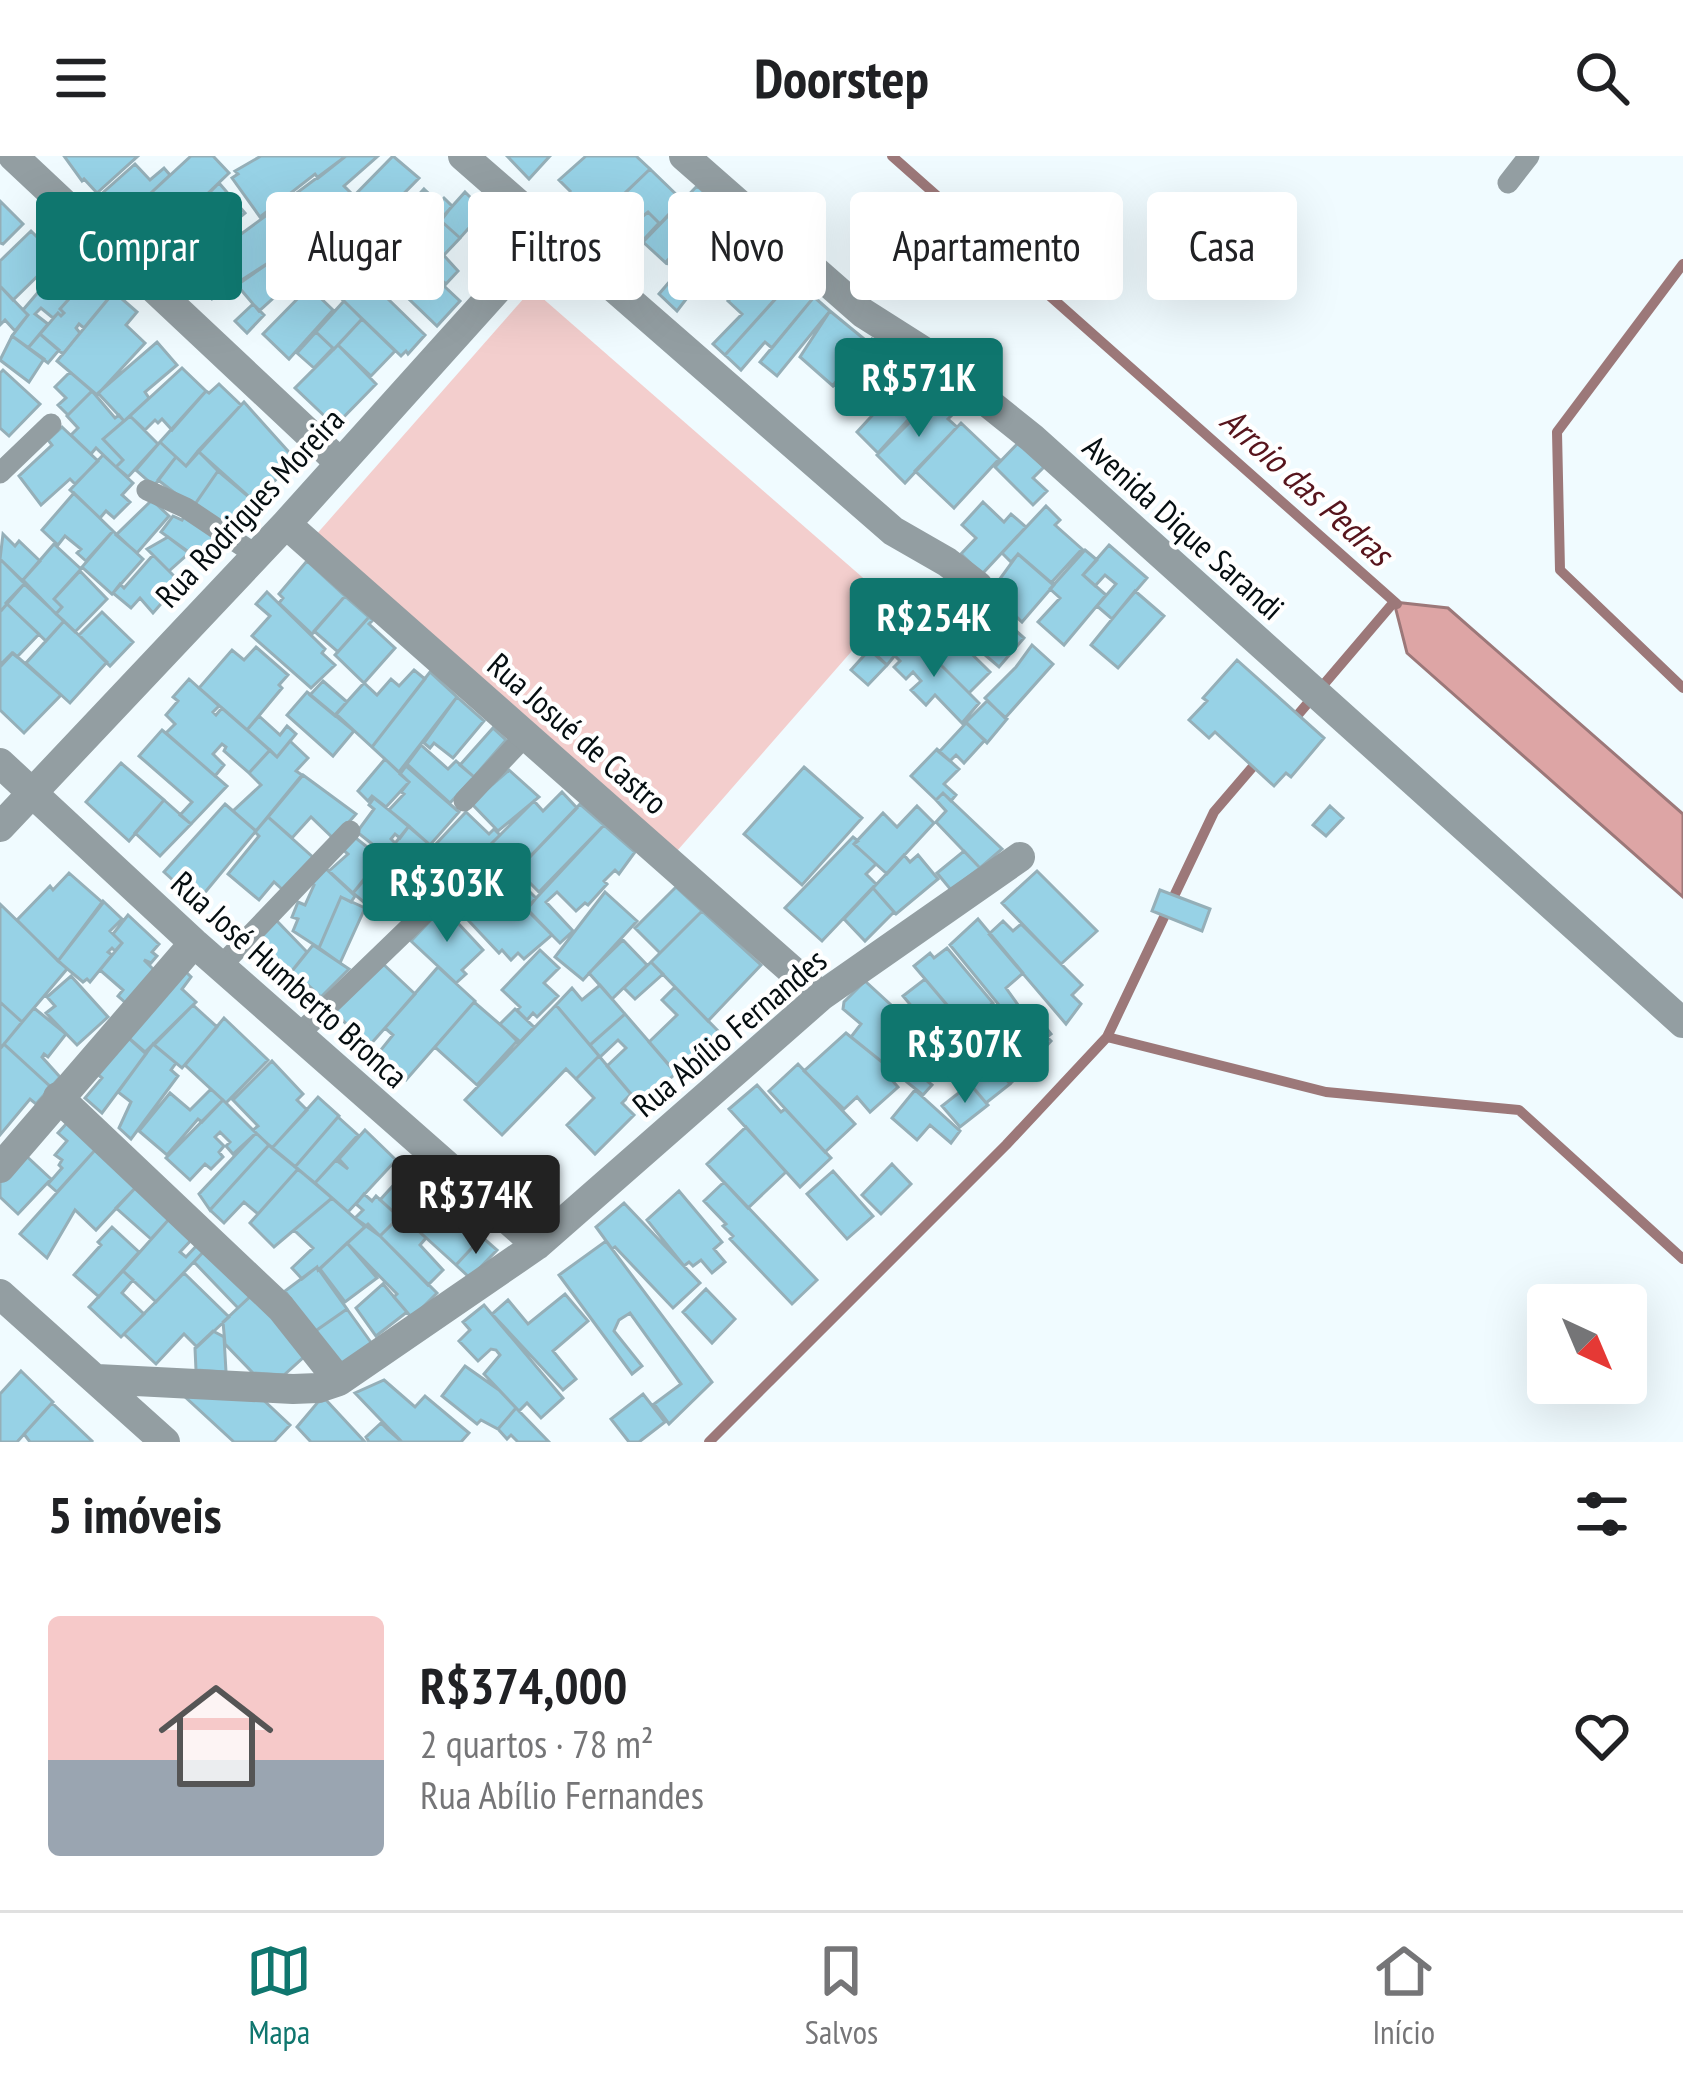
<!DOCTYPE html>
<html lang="pt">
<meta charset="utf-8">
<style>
:root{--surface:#fff;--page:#f2f2f2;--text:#202124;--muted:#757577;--line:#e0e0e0;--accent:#0f766e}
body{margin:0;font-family:"PT Sans Narrow",sans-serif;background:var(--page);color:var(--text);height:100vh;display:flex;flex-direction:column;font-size:45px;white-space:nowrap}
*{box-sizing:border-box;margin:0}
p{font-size:39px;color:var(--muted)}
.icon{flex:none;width:66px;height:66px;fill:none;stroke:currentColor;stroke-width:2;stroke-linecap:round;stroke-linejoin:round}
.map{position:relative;height:1286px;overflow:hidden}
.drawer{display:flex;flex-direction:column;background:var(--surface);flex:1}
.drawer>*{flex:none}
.top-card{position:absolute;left:36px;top:36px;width:1611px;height:108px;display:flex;gap:24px}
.needle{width:78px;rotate:136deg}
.controls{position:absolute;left:1527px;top:1128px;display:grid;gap:24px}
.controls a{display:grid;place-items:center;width:120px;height:120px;border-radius:12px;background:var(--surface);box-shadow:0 12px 48px #0002;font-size:60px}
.price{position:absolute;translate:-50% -102px;padding:0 27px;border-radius:12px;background:var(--accent);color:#fff;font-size:39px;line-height:78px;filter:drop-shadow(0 3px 6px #0008)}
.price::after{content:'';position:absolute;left:50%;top:72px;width:36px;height:27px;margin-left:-18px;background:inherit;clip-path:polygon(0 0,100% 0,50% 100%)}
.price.current{background:#222;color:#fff}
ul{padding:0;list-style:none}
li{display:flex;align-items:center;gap:36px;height:300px;padding:0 48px}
li span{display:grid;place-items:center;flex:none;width:336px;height:240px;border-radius:12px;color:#555}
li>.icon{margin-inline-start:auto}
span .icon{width:144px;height:144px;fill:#fffc;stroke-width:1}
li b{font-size:51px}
h2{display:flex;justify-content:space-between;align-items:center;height:144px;padding:0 48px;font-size:51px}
.tag{padding:0 42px;border-radius:12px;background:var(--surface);box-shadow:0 12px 48px #0002;font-size:42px;line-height:108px}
.tag.current{background:var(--accent);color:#fff}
header{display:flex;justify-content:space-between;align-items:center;height:156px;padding:0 48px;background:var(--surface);font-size:54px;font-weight:800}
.dock{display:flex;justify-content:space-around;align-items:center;height:168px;border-top:3px solid var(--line);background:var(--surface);font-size:33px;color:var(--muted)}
.dock a{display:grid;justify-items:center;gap:6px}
.dock .current{color:var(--accent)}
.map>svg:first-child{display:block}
</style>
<header><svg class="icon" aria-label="menu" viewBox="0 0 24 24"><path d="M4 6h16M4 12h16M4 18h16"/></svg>Doorstep<svg class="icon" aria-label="search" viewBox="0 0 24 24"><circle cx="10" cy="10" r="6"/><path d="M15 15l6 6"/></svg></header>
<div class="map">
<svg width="1683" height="1286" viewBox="0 0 1683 1286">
<rect width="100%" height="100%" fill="#f0fbff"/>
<path fill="#f3cecd" d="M532 133 893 448 677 695 315 380Z"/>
<path fill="#dda5a5" stroke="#9c7879" stroke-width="3" d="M1394 446 1448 452 1683 658V741L1407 497Z"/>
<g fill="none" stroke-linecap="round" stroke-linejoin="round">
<path stroke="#9c7879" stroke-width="10" d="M892 0 1397 448
M1683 108 1557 276 1560 414 1683 532
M1290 568 1394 446
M1107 881 1326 936 1519 954 1683 1103
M709 1286 1006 989 1107 881 1214 656 1262 600"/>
</g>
<path fill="#97d2e6" stroke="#95afb8" stroke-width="3" d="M64 0H138L97 37 84 23 82 25Z
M191 0H213L229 17 154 89 148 83 144 86 126 69 131 65 126 60Z
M261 0H346L318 22 315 18 260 61 232 22 238 18 235 15Z
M346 0H378L344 30 354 40 316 78 286 45Z
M393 0 419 22 365 77 352 64 356 59 345 49Z
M507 0H550L529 23Z
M586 0H636L650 13 586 74 557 48 570 35 559 24Z
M135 8 150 24 164 12 170 19 121 65 98 41Z
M650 13 682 44 643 86 659 67 648 56 642 61 633 52 629 56 617 45Z
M219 27 245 57 233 67 229 63 189 103 180 93 167 106 153 94Z
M697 30 717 48 666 107 643 86Z
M424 33 439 47 444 42 452 50 428 82 458 115 446 128 395 84 422 56 412 46Z
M465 36 484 55 460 82 440 64Z
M0 45 23 68 3 88 0 87Z
M286 45 315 77 286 102 282 98 212 143 192 114Z
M617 45 629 56 633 52 642 61 648 56 659 67 623 106 586 74Z
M713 53 738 74 696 130 666 106Z
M484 55 507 75 490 94 473 79 477 75 471 69Z
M440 64 460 82 444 99 428 82 439 70 436 68Z
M744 70 773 95 735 136 709 114Z
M384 74 460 145 437 170 362 98Z
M31 75 57 101 13 144 0 130V105Z
M315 77 344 108 316 134 286 102Z
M358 94 397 132 387 142 425 179 408 198 406 195 401 200 324 126Z
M773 95 798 118 725 199 713 188 742 158 728 145Z
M282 98 304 121 293 132 289 128 259 155 237 129Z
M63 107 84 126 60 153 64 157 61 160 58 157 53 162 41 152 35 158 48 168 28 192 12 180 28 159 23 154Z
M676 118 694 133 677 155 659 138Z
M793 123 814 141 772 192 765 186 741 214 725 199Z
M86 124 108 143 84 172 79 168 76 172 80 177 63 198 40 178 58 157 61 160 64 157 60 153Z
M0 130 28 159 15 175 5 164 0 169Z
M309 131 333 154 289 203 263 178Z
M114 136 137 156 126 169 145 187 97 239 57 205Z
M814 141 830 155 777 220 760 206Z
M344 145 362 163 334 193 316 176Z
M253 148 264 159 247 177 235 165Z
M830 155 869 187 833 230 800 201Z
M362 163 395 195 371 220 338 189Z
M316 176 333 192 314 212 297 197Z
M40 178 59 194 48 207 28 192Z
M12 180 44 203 29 226 0 204Z
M872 183 907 214 870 259 834 228Z
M157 186 177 209 145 236 149 242 124 265 98 237Z
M338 189 376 228 335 270 295 232Z
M922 203 945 223 878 297 857 276 904 225 901 221 907 214 911 216Z
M182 212 206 235 172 274 162 263 158 267 155 264 145 274 130 260Z
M3 214 40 248 9 280 0 272V217Z
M70 216 92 235 68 259 58 249 66 242 55 231Z
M219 228 241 249 186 310 160 286 206 235 209 237Z
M92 235 115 262 119 259 124 265 103 283 123 304 116 311 96 292 91 298 71 279 78 272 67 260Z
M936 240 954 257 948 263 957 271 905 327 877 299Z
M244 246 296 304 254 345 198 295Z
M130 260 158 288 128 321 116 311 123 304 103 283Z
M961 267 999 303 954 352 915 315Z
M62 271 98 305 75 328 70 323 41 349 19 320 52 289 48 284Z
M160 286 176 301 154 330 136 314Z
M1019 286 1044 311 1033 322 1047 335 1033 349 995 311Z
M198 295 218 315 193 351 158 324 176 301 186 310Z
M103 299 133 327 122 339 130 346 114 362 106 355 100 362 70 334Z
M218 315 257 348 249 359 239 352 226 373 193 351Z
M74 337 113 375 86 405 77 397 81 393 65 380 58 389 42 374Z
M152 344 169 360 137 397 116 379Z
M983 346 1004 366 1011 358 1026 371 982 418 961 398 976 382 962 369Z
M1046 350 1060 364 1055 369 1082 393 1051 427 1018 398 1011 406 1002 397Z
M186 358 228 388 208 410 161 376 173 360 182 364Z
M113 375 143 403 112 438 82 411Z
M3 378 15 390 19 385 40 405 22 425 0 403Z
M168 381 189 397 169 415 147 393Z
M54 388 81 413 54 443 62 451 56 458 23 424Z
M1109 389 1147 422 1112 463 1097 450 1116 428 1105 419 1095 430 1083 419Z
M1085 394 1097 404 1083 419 1106 439 1064 489 1038 466 1060 442 1050 433Z
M1018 398 1054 429 1022 466 1007 452 1012 447 994 431Z
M153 399 180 426 153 457 140 442 131 452 113 437 120 428 124 432Z
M0 403 25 427 0 456Z
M307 405 345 440 312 478 279 447 283 442 279 438Z
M80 415 107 443 75 476 56 458 62 451 54 443Z
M960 425 1024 482 999 511 950 469 962 456 945 442Z
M24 428 64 465 46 485 6 447Z
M1135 435 1164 460 1118 512 1091 489Z
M267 436 325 493 322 497 335 509 311 532 252 480 270 460 256 448Z
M345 440 369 461 338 496 314 475Z
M918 446 932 457 910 481 897 468Z
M7 448 39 478 17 501 12 497 0 509V456Z
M102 456 133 486 110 510 79 479Z
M931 458 990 516 969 537 912 480Z
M369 461 373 464 369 468 395 492 364 527 335 499Z
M64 465 107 506 70 547 26 507Z
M897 468 910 481 887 509 872 496Z
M912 480 979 547 962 567 935 539 926 549 911 534 921 525 913 516 906 523 894 511 900 505 894 499Z
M1032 489 1053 508 1005 562 985 542 1016 511Z
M256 491 288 519 279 529 282 532 247 574 199 532 232 494 244 504Z
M870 493 887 509 868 529 851 514Z
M13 497 61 539 24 577 0 554V511Z
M1237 504 1324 582 1291 621 1286 617 1274 630 1215 576 1209 582 1189 564 1207 545 1203 542Z
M414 514 425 523 372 591 336 558 364 527 377 539 391 523 399 530Z
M430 516 457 541 399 616 372 591Z
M189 523 219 550 213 556 216 559 222 552 270 594 249 617 224 595 226 591 222 588 213 598 224 609 215 620 166 577 175 568 166 559 178 545 173 541Z
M323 525 347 546 335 560 310 539Z
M307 536 354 575 333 600 287 559Z
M457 541 484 565 453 602 434 587 430 592 424 587Z
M987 545 1007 563 987 587 966 566Z
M259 560 280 579 287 570 296 578 277 601 247 574Z
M966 567 985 584 964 607 956 599 950 605 939 596Z
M493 572 506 584 474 621 460 609Z
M162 574 227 630 191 668 180 659 192 646 139 600Z
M290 585 308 602 296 615 302 619 256 675 233 655 261 629 249 617 270 594 277 601Z
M421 589 448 613 456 605 474 621 450 647 407 608Z
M937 593 959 613 944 628 956 639 951 645 943 637 936 644 911 620Z
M385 603 409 626 386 651 372 640 368 645 358 635Z
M121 607 164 644 129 685 86 646Z
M406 610 459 656 430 689 389 654 404 638 401 636 409 626 400 618Z
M804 611 862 662 802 729 744 678Z
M509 614 539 641 498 675 471 647Z
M303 619 356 658 334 683 311 661 292 682 268 661Z
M562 636 577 652 503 729 476 703 534 645 543 655Z
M943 637 1002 693 980 712 936 666 946 655 936 644Z
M374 642 409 670 400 682 395 678 391 683 395 687 386 699 357 676 374 653 369 649Z
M164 644 191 668 160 700 135 677Z
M225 648 256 675 197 746 164 716Z
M580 648 604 669 539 736 526 723 522 728 536 742 528 752 503 729Z
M917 650 934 667 887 718 854 688 883 657 897 671Z
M1330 650 1343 662 1326 680 1313 669Z
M466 656 489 678 494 673 500 679 476 703 483 709 469 722 435 689Z
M268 661 315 703 283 734 274 726 259 744 228 718 259 680 255 676Z
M604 669 635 696 619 718 615 714 604 725 607 728 588 749 585 747 576 755 557 736 546 746 573 775 560 787 526 753Z
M409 670 468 723 453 737 442 727 429 742 383 702Z
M352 679 381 702 353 737 329 715 348 698 341 692Z
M853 681 858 685 854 688 876 708 866 718 876 728 822 785 785 752Z
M964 695 980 712 951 734 937 717Z
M904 699 910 706 918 699 938 723 896 758 873 732Z
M383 702 414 730 411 733 423 744 404 759 389 747 379 759 353 737Z
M325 712 355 740 351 746 341 741 319 792 293 775 298 763 292 761 298 746 305 749 314 729 311 727Z
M1037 715 1097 775 1061 808 1002 747Z
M69 717 103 747 58 805 17 764 50 730 53 734Z
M502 727 552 779 524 803 518 797 511 804 502 794 499 797 468 764Z
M676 731 702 755 660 797 635 772Z
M873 732 894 756 865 785 844 763Z
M1160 734 1210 753 1202 775 1152 755Z
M605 736 637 765 583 824 555 801Z
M341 741 365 752 340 807 319 792Z
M103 745 122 763 110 775 122 787 115 795 112 792 108 796 112 799 90 826 87 823 83 826 58 805Z
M0 748 67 813 22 866 0 846Z
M443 751 483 794 462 814 466 818 456 827 411 785Z
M702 755 761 809 708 865 651 806Z
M128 759 159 788 152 796 157 800 151 807 144 804 157 817 128 849 118 840 123 834 100 814 122 787 113 778Z
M978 763 1023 817 1006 832 1026 860 1032 854 1051 878 1047 881 1051 885 1039 898 950 789Z
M276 764 307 796 284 825 249 791Z
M1003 765 1013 775 1021 768 1082 829 1072 839 1081 848 1066 868 989 778Z
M623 784 647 809 612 843 589 817Z
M313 789 349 813 321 841 309 830 301 840 284 825Z
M947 792 993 847 965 870 914 810 930 797 934 802Z
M540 794 559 812 544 827 558 840 537 861 533 857 527 864 517 854 520 851 502 834Z
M381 806 415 838 369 890 332 854Z
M651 806 663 818 635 843 624 832Z
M438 811 475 845 406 924 376 900 393 879 385 872Z
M183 813 191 821 182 833 196 846 145 896 123 877Z
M71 820 108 861 77 889 46 857 55 850 47 841Z
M925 823 978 886 957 904 903 840Z
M865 825 939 893 930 900 921 888 906 907 932 929 923 939 851 881 861 868 843 853 844 846Z
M600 829 625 858 590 889 556 849 572 832 582 844Z
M675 831 722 879 679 921 649 886 677 859 662 844Z
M0 846 22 866 0 893Z
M474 846 518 884 477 929 435 891Z
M193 849 217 871 182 912 154 889Z
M556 849 599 900 576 923 566 913 502 979 465 944Z
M34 852 66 878 48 901 44 898 42 901 60 921 51 931 4 888Z
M515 853 534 871 519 887 500 868Z
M625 858 676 917 641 950 607 910 626 892 618 884 600 901 590 889Z
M1007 860 1040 899 1012 926 984 883 978 885 967 873 979 863 989 875Z
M224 862 268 904 226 947 185 909Z
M846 877 887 910 883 914 898 931 870 956 857 941 844 953 804 915Z
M125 879 146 898 102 957 85 942 102 922 94 915Z
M4 888 51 931 36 948 30 943 0 979V893Z
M153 888 176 907 171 914 178 920 131 983 119 972 131 946 118 936Z
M980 892 1010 928 986 947 970 928 965 932 952 916Z
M599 900 631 938 622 947 634 959 595 998 567 969 594 942 576 923Z
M272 905 303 938 297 944 307 954 272 992 253 974 258 970 233 944Z
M798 908 855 968 825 996 769 935Z
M970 928 988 949 960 971 942 950Z
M757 929 781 956 785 953 831 1002 800 1031 729 953Z
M211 933 223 944 202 966 198 963 167 999 139 975 170 937 190 954Z
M915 934 960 975 951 987 930 969 917 984 892 962Z
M318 941 339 960 295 1011 272 992Z
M223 944 256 977 233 998 226 990 230 986 220 976 215 981 224 990 219 996 223 1001 211 1013 205 1008 190 1024 166 1002Z
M338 961 358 979 315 1027 295 1011Z
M67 967 96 993 57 1036 48 1028 62 1012 59 1009 62 1004 55 999 67 985 58 977Z
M746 971 786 1016 748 1052 707 1008Z
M365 974 396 1004 348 1056 315 1027 336 1004 348 1013 339 1003Z
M256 977 269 989 210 1054 199 1038Z
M269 989 298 1013 258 1058 244 1046 224 1067 210 1054Z
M96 993 137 1030 96 1074 75 1054 47 1102 20 1078Z
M22 996 51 1023 18 1058 0 1041V1020Z
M892 1008 911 1028 881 1058 862 1039Z
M409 1012 429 1030 399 1061 380 1044Z
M298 1013 332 1042 274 1091 250 1067Z
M833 1015 873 1060 847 1083 807 1038Z
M724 1026 817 1124 792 1148 730 1083 733 1080 723 1070 726 1068 704 1045Z
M137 1030 171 1061 151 1083 116 1052Z
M428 1031 482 1081 456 1109 401 1059Z
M679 1035 722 1086 714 1093 725 1106 712 1117 701 1104 693 1110 689 1106 684 1110 647 1064Z
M364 1038 372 1045 376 1040 399 1061 380 1080 355 1062 363 1054 356 1048Z
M332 1042 365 1071 318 1114 317 1111 302 1123 292 1112 313 1092 294 1074Z
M624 1047 700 1127 673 1152 615 1091 612 1093 596 1071Z
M401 1059 426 1082 420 1089 443 1114 428 1129 380 1080Z
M171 1061 194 1081 180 1096 186 1101 200 1086 206 1093 156 1146 123 1115Z
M368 1068 437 1137 412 1162 394 1141 397 1138 347 1087Z
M112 1071 139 1096 99 1141 74 1119 101 1089 98 1086Z
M482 1081 497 1094 470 1122 456 1109Z
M606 1085 712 1226 669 1268 654 1248 681 1228 630 1157 619 1164 614 1175 642 1210 632 1218 559 1119Z
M347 1087 377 1122 345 1146 320 1113Z
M206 1093 253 1138 238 1152 194 1106Z
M317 1111 347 1153 314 1176 285 1135Z
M123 1115 133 1124 122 1137 144 1158 121 1181 89 1151Z
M184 1117 229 1161 197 1191 184 1178 156 1208 124 1178Z
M383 1128 407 1156 376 1180 356 1152Z
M706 1133 735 1163 712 1187 683 1156Z
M254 1137 306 1199 284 1219 253 1217 225 1188 223 1166Z
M565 1138 588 1165 553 1195 576 1223 563 1234 492 1158 508 1144 528 1168Z
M484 1149 563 1242 541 1262 527 1247 519 1255 484 1218 500 1199 496 1194 491 1193 478 1205 459 1185 470 1174 463 1166Z
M347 1153 375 1192 342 1214 314 1176Z
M213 1175 224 1181 226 1216 196 1214 195 1192Z
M465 1210 499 1234 516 1252 498 1273 481 1264 477 1268 442 1240Z
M21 1215 53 1246 17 1286H0V1238Z
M384 1224 415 1251 425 1240 469 1277 461 1286H402L355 1237Z
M257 1238 290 1269 274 1286H234L183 1239Z
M643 1238 665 1266 639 1286H629L611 1263Z
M326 1244 365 1286H311L297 1271 318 1246Z
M52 1247 92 1285 91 1286H30L24 1278Z
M516 1252 519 1255 549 1286H518L511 1279 507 1283 498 1273Z
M381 1267 388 1274 402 1286H369L366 1281Z"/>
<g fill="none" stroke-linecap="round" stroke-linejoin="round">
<path stroke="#939ea2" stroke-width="21" d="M1508 27 1529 0
M0 317 51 268
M147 334 186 352 256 399
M464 645 526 579
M220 811 350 675
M298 879 442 740"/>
<path stroke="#939ea2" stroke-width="30" d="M13 0 339 306
M463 0 893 375 947 406 978 430
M684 0 863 157 926 197 1032 282 1683 867
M286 368 821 840
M0 607 194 787 537 1089
M0 671 286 368 548 77
M58 941 281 1152 339 1225
M0 1012 194 787
M0 1138 165 1286
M97 1223 293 1233 318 1232 339 1225 537 1089 821 840 1020 701"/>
</g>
<g text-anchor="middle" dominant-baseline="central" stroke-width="9" stroke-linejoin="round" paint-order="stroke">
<g font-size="33" fill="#050e11" stroke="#fff">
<text transform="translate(249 351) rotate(-47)">Rua Rodrigues Moreira</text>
<text transform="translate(1184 371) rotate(42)">Avenida Dique Sarandi</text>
<text transform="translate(578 577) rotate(41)">Rua Josué de Castro</text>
<text transform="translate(290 823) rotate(42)">Rua José Humberto Bronca</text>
<text transform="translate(729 876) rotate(-40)">Rua Abílio Fernandes</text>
</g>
<g font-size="36" font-style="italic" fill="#57141c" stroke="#fff">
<text transform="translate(1307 330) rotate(42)">Arroio das Pedras</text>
</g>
</g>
</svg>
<div class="controls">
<a><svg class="needle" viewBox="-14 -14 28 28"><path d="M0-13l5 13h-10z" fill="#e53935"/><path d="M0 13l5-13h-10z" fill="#757577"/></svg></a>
</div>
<b class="price" style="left:919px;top:284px">R$571K</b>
<b class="price" style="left:934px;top:524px">R$254K</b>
<b class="price" style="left:447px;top:789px">R$303K</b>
<b class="price" style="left:965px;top:950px">R$307K</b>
<b class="price current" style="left:476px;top:1101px">R$374K</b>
<div class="top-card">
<a class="tag current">Comprar</a>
<a class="tag">Alugar</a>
<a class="tag">Filtros</a>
<a class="tag">Novo</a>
<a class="tag">Apartamento</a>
<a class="tag">Casa</a>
</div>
</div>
<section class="drawer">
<h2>5 imóveis<svg class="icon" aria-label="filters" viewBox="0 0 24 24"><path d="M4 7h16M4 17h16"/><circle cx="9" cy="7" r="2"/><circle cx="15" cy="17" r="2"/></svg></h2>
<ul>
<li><span style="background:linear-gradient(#f6c9c9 60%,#9aa5b1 0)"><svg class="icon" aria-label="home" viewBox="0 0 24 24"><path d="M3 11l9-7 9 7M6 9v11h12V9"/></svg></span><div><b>R$374,000</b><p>2 quartos · 78 m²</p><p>Rua Abílio Fernandes</p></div><svg class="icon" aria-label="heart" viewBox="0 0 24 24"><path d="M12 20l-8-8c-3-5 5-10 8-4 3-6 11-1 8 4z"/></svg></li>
</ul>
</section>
<nav class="dock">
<a class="current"><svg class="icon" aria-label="map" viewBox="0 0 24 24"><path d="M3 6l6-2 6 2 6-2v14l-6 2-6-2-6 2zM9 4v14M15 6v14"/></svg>Mapa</a>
<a><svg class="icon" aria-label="saved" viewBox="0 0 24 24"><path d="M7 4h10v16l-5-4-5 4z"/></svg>Salvos</a>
<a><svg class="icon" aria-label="home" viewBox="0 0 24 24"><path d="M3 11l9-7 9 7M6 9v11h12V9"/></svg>Início</a>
</nav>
